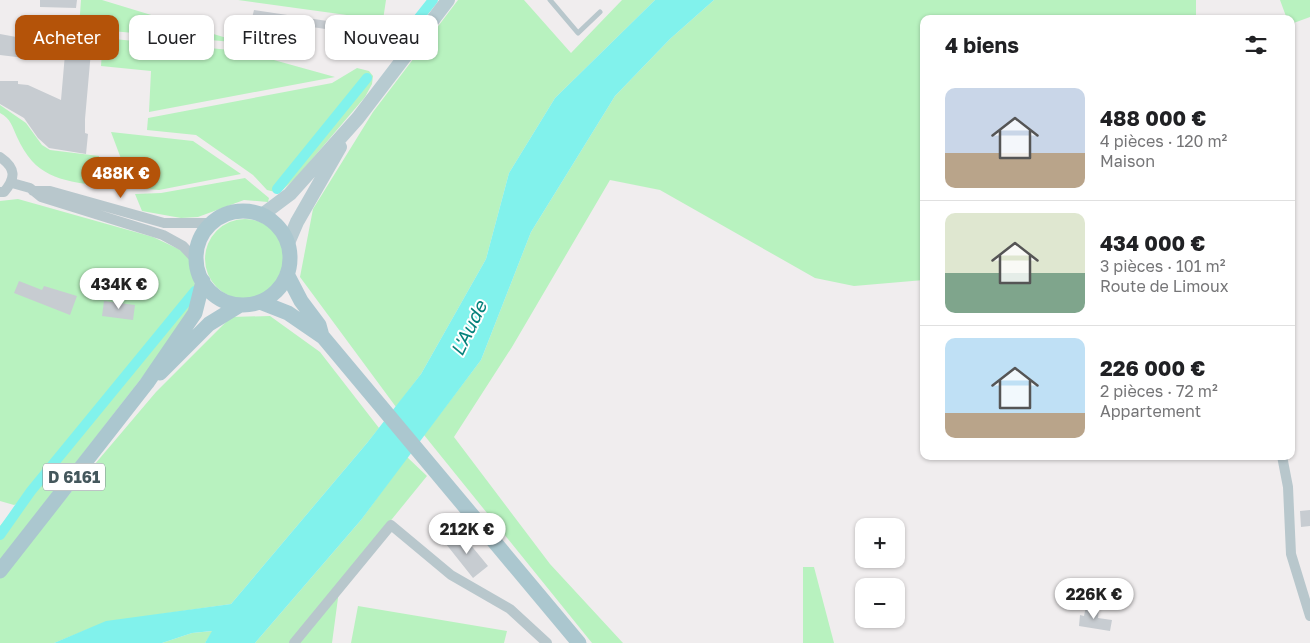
<!DOCTYPE html>
<html lang="fr">
<meta charset="utf-8">
<style>
:root{--surface:#fff;--page:#f2f2f2;--text:#202124;--muted:#757577;--line:#e0e0e0;--accent:#b45309}
body{margin:0;font-family:"Golos Text",sans-serif;background:var(--page);color:var(--text);height:100vh;display:flex;flex-direction:column;font-size:19px;white-space:nowrap}
*{box-sizing:border-box;margin:0}
p{font-size:16px;color:var(--muted)}
.icon{flex:none;width:28px;height:28px;fill:none;stroke:currentColor;stroke-width:2;stroke-linecap:round;stroke-linejoin:round}
.map{position:relative;flex:1;overflow:hidden}
.sheet{position:absolute;left:920px;top:15px;width:375px;height:445px;display:flex;flex-direction:column;background:var(--surface);border-radius:10px;box-shadow:0 1px 4px #0004}
.sheet>*{flex:none}
.guide{position:absolute;left:15px;top:15px;width:475px;height:45px;display:flex;gap:10px}
.controls{position:absolute;left:855px;top:518px;display:grid;gap:10px}
.controls a{display:grid;place-items:center;width:50px;height:50px;border-radius:10px;background:var(--surface);box-shadow:0 1px 4px #0004;font-size:25px}
.price{position:absolute;translate:-50% -42px;padding:0 11px;border-radius:18px;background:#fff;color:#222;font-size:16px;line-height:32px;filter:drop-shadow(0 1px 2px #0008)}
.price::after{content:'';position:absolute;left:50%;top:30px;width:15px;height:11px;margin-left:-8px;background:inherit;clip-path:polygon(0 0,100% 0,50% 100%)}
.price.current{background:var(--accent);color:#fff}
ul{padding:0;list-style:none}
li{display:flex;align-items:center;gap:15px;height:125px;padding:0 25px}
li+li{border-top:1px solid var(--line)}
li span{display:grid;place-items:center;flex:none;width:140px;height:100px;border-radius:10px;color:#555}
li>.icon{margin-inline-start:auto}
span .icon{width:60px;height:60px;fill:#fffc;stroke-width:1}
li b{font-size:21px}
h2{display:flex;justify-content:space-between;align-items:center;height:60px;padding:0 25px;font-size:21px}
.chip{padding:0 18px;border-radius:10px;background:var(--surface);box-shadow:0 1px 4px #0004;font-size:18px;line-height:45px}
.chip.current{background:var(--accent);color:#fff}
.map>svg:first-child{display:block}
</style>
<div class="map">
<svg width="1310" height="643" viewBox="0 0 1310 643">
<rect width="100%" height="100%" fill="#f0edee"/>
<path fill="#b8f2bf" d="M81 0H102L243 43 79 28Z
M238 0H386L383 20Z
M458 0H524L571 53 622 0H655L555 98 509 173 486 259 421 374 396 407 300 277 313 209 373 112Z
M714 0H1196V19H924V280L854 286 815 278 660 190 610 180 512 347 454 437 550 564 623 643H592L424 435 481 360 531 232 615 96 670 39Z
M1280 0H1310V17L1291 24V19H1287Z
M103 38 241 51 335 77 149 112 151 71 101 66Z
M357 68 369 71 373 76 372 84 365 97 296 178 279 193 267 190 253 175 196 135 147 130 148 118 332 83Z
M0 105 26 123 42 145 50 150 99 156V186C59 180 35 177 17 137 12 126 11 119 0 113Z
M111 132 193 141 241 174 159 190 132 188Z
M245 178 269 198 268 202 244 200 198 217 181 218 142 211 135 194 161 193Z
M18 199 153 237 185 252 191 263 197 296 186 321 0 560V526L19 503 14 505 0 501V201Z
M205 259a40 40 0 1 1 80 0a40 40 0 1 1-80 0Z
M270 316 320 352 379 428 367 443 231 604 106 622 54 643H0V576L156 392 231 317Z
M407 457 427 476 340 583 332 643H255L361 520Z
M803 567H814L834 643H803Z
M358 606 507 631 504 643H351Z
M213 631 205 643H162L192 633Z"/>
<path fill="#81f2ec" d="M655 0H714L670 39 615 96 531 232 481 360 361 520 255 643H205L212 631 192 633 162 643H54L106 621 231 604 367 443 421 374 486 259 509 173 555 98Z"/>
<g fill="none" stroke-linecap="round" stroke-linejoin="round">
<path stroke="#81f2ec" stroke-width="10" d="M390 54 433 0
M277 189 367 78
M0 535 31 491 195 291"/>
</g>
<path fill="#c7ccd1" d="M40 0H77L76 8 40 7Z
M254 10 334 22 332 30 252 18Z
M0 34 38 41 92 40 85 119V133L88 134 86 154 49 148 38 138 24 118 0 104V81H18V84L28 85 61 100 65 54 35 51 33 59 0 55Z
M19 281 42 290 44 286 77 296 70 315 14 293Z
M104 301 135 305 133 320 102 316Z
M1310 510V526L1301 527 1300 511Z
M460 532 488 566 473 578 446 544Z
M1086 606 1099 608 1098 618 1112 620 1110 631 1079 626 1080 615 1084 616Z"/>
<g fill="none" stroke-linecap="round" stroke-linejoin="round">
<path stroke="#b8c7cc" stroke-width="5" d="M550 0 578 33 600 12"/>
<path stroke="#b8c7cc" stroke-width="10" d="M0 157C16 168 16 178 4 192H0
M12 183 30 188 41 197 163 235 183 246 197 261
M33 191H50L164 223H212
M1282 456 1288 487 1291 554 1310 616
M294 643 391 525 451 575 510 609 547 643"/>
<path stroke="#b7cbd1" stroke-width="14" d="M262 215 290 194 358 118 448 0
M288 243 297 222 340 147"/>
<path stroke="#abc7cf" stroke-width="15" d="M196 258a47 47 0 1 1 94 0a47 47 0 1 1-94 0Z
M287 274 301 301 319 325 322 336
M260 302 288 313 323 337 579 643
M160 373 209 324 240 305
M0 571 147 383 195 313 203 281"/>
</g>
<g text-anchor="middle" dominant-baseline="central" stroke-width="4" stroke-linejoin="round" paint-order="stroke">
<rect fill="#fff" stroke="#7c898d" stroke-width="1" x="43" y="463.5" width="62" height="27" rx="4"/>
<g font-size="16" font-weight="bold" fill="#44575c">
<text x="74" y="477">D 6161</text>
</g>
<g font-size="19" font-style="italic" fill="#06827b" stroke="#fff">
<text transform="translate(468 328) rotate(-64)">L'Aude</text>
</g>
</g>
</svg>
<div class="controls">
<a>+</a>
<a>−</a>
</div>
<b class="price current" style="left:121px;top:199px">488K €</b>
<b class="price" style="left:119px;top:310px">434K €</b>
<b class="price" style="left:467px;top:555px">212K €</b>
<b class="price" style="left:1094px;top:620px">226K €</b>
<div class="guide">
<a class="chip current">Acheter</a>
<a class="chip">Louer</a>
<a class="chip">Filtres</a>
<a class="chip">Nouveau</a>
</div>
<section class="sheet">
<h2>4 biens<svg class="icon" aria-label="filters" viewBox="0 0 24 24"><path d="M4 7h16M4 17h16"/><circle cx="9" cy="7" r="2"/><circle cx="15" cy="17" r="2"/></svg></h2>
<ul>
<li><span style="background:linear-gradient(#c9d6e8 65%,#b9a48a 0)"><svg class="icon" aria-label="home" viewBox="0 0 24 24"><path d="M3 11l9-7 9 7M6 9v11h12V9"/></svg></span><div><b>488 000 €</b><p>4 pièces · 120 m²</p><p>Maison</p></div></li>
<li><span style="background:linear-gradient(#dfe7d0 60%,#7fa58c 0)"><svg class="icon" aria-label="home" viewBox="0 0 24 24"><path d="M3 11l9-7 9 7M6 9v11h12V9"/></svg></span><div><b>434 000 €</b><p>3 pièces · 101 m²</p><p>Route de Limoux</p></div></li>
<li><span style="background:linear-gradient(#bfe0f5 75%,#b9a48a 0)"><svg class="icon" aria-label="home" viewBox="0 0 24 24"><path d="M3 11l9-7 9 7M6 9v11h12V9"/></svg></span><div><b>226 000 €</b><p>2 pièces · 72 m²</p><p>Appartement</p></div></li>
</ul>
</section>
</div>
